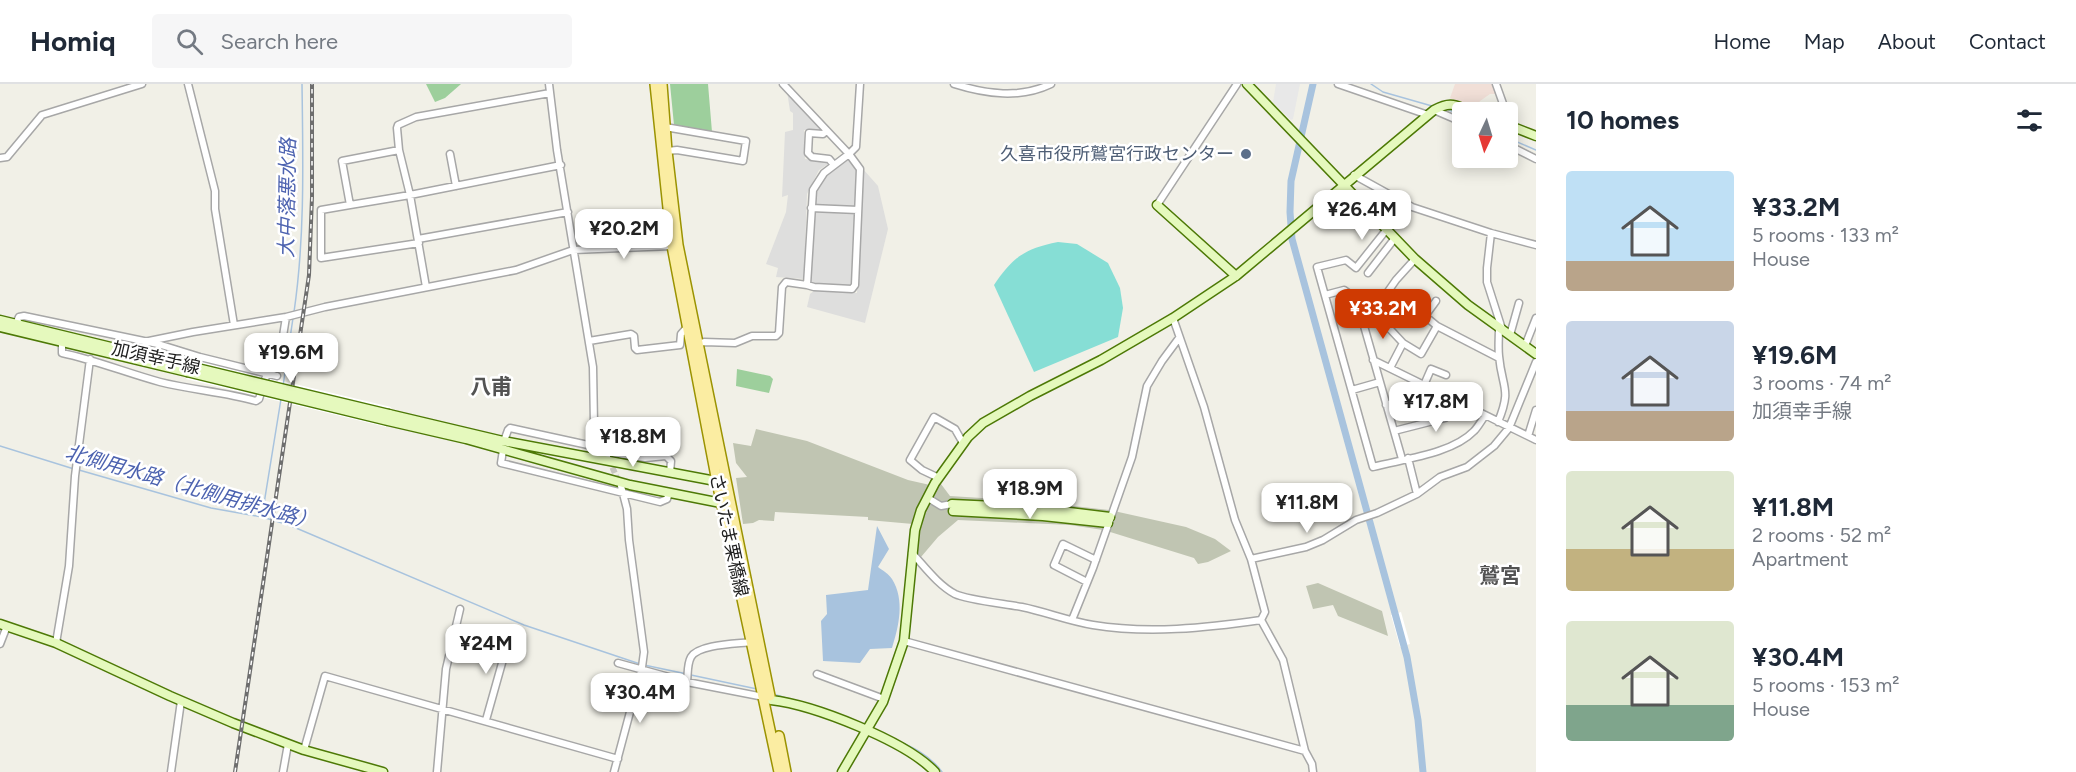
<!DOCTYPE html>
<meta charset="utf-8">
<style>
:root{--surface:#fff;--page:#f6f6f7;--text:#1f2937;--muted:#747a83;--line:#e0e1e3;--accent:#cf3a02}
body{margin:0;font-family:Figtree,"Noto Sans JP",sans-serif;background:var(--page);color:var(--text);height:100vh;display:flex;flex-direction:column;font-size:22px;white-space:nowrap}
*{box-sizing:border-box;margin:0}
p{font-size:20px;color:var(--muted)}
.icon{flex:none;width:33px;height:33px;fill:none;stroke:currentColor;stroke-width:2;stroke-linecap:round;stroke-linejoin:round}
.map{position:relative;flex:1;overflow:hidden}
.details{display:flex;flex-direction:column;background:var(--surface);width:540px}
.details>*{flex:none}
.needle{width:39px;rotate:184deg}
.controls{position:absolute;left:1452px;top:18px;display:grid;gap:12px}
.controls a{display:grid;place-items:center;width:66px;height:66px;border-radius:6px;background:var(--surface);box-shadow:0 3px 15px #0003;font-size:30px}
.price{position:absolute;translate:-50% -51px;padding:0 14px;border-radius:12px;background:#fff;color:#222;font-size:20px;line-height:39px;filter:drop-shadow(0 2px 3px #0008)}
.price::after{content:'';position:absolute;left:50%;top:36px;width:18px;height:14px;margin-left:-9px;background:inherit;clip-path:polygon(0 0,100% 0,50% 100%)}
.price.current{background:var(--accent);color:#fff}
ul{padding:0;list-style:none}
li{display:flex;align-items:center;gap:18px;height:150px;padding:0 30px}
li span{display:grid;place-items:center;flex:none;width:168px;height:120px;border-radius:6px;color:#555}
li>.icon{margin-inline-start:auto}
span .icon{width:72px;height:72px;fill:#fffc;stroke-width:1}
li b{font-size:26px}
h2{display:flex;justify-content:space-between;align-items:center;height:72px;padding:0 30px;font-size:26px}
header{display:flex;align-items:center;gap:36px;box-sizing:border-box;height:84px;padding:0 30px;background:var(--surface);border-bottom:2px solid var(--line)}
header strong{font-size:28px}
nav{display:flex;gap:33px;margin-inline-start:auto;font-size:21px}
.search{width:420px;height:54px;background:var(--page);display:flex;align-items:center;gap:15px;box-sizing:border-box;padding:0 21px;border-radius:6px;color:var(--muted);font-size:22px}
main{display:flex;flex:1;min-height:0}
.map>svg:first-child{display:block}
</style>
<header>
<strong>Homiq</strong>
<div class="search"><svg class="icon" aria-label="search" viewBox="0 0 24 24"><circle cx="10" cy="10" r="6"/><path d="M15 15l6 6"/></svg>Search here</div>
<nav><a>Home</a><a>Map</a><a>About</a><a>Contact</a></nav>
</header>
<main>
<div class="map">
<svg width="1536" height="688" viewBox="0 0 1536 688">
<rect width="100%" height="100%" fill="#f1f0e7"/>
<path fill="#dededd" d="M787 7 821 46H804L805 75 826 77 828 80 819 86 807 110 804 195 776 193 778 184 766 180 786 128 788 111 782 113 785 48 793 46V29L790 27Z
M845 75 850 76 857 85 856 122 814 120 815 107 825 90Z
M863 85 878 102 888 145 865 239 807 223 810 210 815 206 857 209Z
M813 128 855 129 852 198 849 201 812 200 809 197Z"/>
<path fill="#f1dfd7" d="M1455 0H1493L1496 10H1490L1480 17 1476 25 1450 14Z"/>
<path fill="#c0c5b2" d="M756 345 807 357 908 396 930 401 913 440 868 436V433L775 428 774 437 759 436 753 439 743 440 736 394 747 393 736 379 733 359 751 362Z
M941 400 950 412 1029 417 1109 426 1103 446 1070 441 958 436 938 453 921 473 916 468 919 444 926 423 936 402Z
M1114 427 1186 443 1215 455 1231 467 1208 478 1198 480 1194 474 1107 447Z
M1318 499 1382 527 1388 552 1338 532 1333 521 1313 525 1306 502Z"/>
<path fill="#9dcf9c" d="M426 0H461L445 14 435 18Z
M670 0H708L712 48 674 41Z
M737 285 770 292 773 295 769 309 736 302Z
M652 351 674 352 671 366H656Z"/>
<path fill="#86ded5" d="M1058 158 1077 160 1108 179 1120 204 1123 224 1118 253 1034 288 994 201C1013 173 1024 165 1058 158Z"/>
<path fill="#e8e8e8" d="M1276 0H1300L1293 35 1291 36 1273 18Z"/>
<path fill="#a8c3de" d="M877 442 889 465 878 483C882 486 889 490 892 495 905 516 899 542 892 564L870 565 860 579 823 577 821 537 827 530 826 511 868 506Z"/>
<path fill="#fff" d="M190 275 391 323 386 343 186 295Z
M1401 528 1410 560 1400 563 1391 531Z"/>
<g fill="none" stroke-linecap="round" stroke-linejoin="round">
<path stroke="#a8c3de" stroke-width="1.5" d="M1371 0 1383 8 1432 22
M1447 25 1462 32
M1508 54 1536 66
M294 228C305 153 303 76 302 0
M283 302 293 234
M0 362 74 385
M79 386 211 424 262 433 289 441 524 541 640 580
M262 432 281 315
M644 581 687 590
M691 591 757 605
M773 610 803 619
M894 655C912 663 930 671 942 688"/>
<path stroke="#a8c3de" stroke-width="7" d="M1313 0 1291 97 1290 128 1292 155 1407 573 1418 636 1423 688"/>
<path stroke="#c7c6bf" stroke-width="6" stroke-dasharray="6 3" stroke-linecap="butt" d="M609 375 619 399"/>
<defs>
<path id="street" d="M188 0 215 107V125L234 241
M549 0 557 66 593 283 594 341 607 372
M783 0 849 70 856 63 860 0
M954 0C986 10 1020 15 1051 0
M1338 0 1428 31
M1496 0 1506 28
M1434 26 1462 38
M665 43 746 57 743 77 677 66 667 67
M826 47 823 50 809 49 808 69 812 73 829 75 834 81
M1508 61 1536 75
M399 66 410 111 350 121 342 77Z
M399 66 397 44 398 41 416 33 550 9
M450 70 456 102
M0 74 7 73 42 31 142 0
M1354 91 1412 123 1491 149 1536 161
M350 121 321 126V174L419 159
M1157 121 1237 0
M811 124 858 126
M1387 145 1356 184 1346 176 1317 183 1373 383C1403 375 1452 370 1474 347 1478 343 1481 337 1485 332
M1491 149 1487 184V198L1502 245
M418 155 568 128
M1368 189 1395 154
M426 203 410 111 561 81
M1325 211 1344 206 1374 228 1403 259 1390 284
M1173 234 1204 323 1235 436 1251 475 1265 528 1261 536
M16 240 19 233 24 232 158 260 200 273 277 292
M1437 242 1499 274
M1510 251 1519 219
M589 257 631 250 634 252 635 264 637 266 680 261 681 250 689 241
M62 258V269C95 276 127 289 160 298 192 306 225 308 256 317L259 315 267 289 278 284 286 233
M144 258 193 248 286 233 325 223 516 186 573 166 672 162
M1403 259 1421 270 1437 242 1425 232 1436 217
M698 260 704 258 735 259 752 252H776L779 249 782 203 786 198 807 201 813 106 824 89 849 70 860 85 855 201 852 205 814 203 807 201
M1525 262 1536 234
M1373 276 1536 356
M1424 301 1431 285 1446 291
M1352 306 1380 298
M1386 321 1438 309
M1498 338C1512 304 1502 305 1499 272 1498 263 1499 253 1499 243
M1394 347 1445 334 1460 319
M1528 352 1536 326
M504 357 508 346 510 344 588 361 601 358
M503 366 501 379 660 418 667 415 669 409
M606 368 645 374 666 372 671 377 670 389
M1408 374 1417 410
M1402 375 1364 242 1396 196 1415 175
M939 394 922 386 910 376 934 333 955 345 963 359
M928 414 941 422 952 420
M912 469C925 483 938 501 955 510 967 516 1007 520 1022 523 1046 528 1069 537 1093 541 1148 550 1206 544 1261 536
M1251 475 1306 463 1323 456 1356 436 1377 429 1417 410 1440 393 1467 383 1494 362 1509 344 1536 278
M1087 498 1054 481 1063 460 1096 476
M1072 536 1093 484 1132 373 1147 302 1162 277 1179 254
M1261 536 1283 576 1305 667 1312 680 1313 688
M904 557 1305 667
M56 559 69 482 75 392 90 275
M0 560 7 542
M618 579 687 598 764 613
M817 590 884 615
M687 598C688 590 687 580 691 573 699 560 737 560 752 558
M486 636 511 547
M304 666 325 592 618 675
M171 688 181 617
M283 688 288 660
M437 688 446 585 460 525
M614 688 642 583 644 568 629 456 627 425 621 402"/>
<path id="secondary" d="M1247 0 1415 175 1468 221 1536 270
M1508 41 1536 52
M1157 121 1236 192
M0 236 189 282
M0 243 187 288
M389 330 503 357 721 398
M388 337 466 355 630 401 726 420
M952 420 1037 424 1110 433
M953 427 1043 432 1108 439
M0 540 56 559 170 612 233 639 304 666 383 688
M771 616C814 621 906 657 935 688
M842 688 883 618 904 557 915 446 921 426 935 399 968 353 983 339 1030 312 1101 276 1173 234 1236 192 1434 26C1452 16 1456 22 1474 28"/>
<path id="primary" d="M655 0 672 162 717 398 779 688
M662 0 667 67 678 161 770 612
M779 652 786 688"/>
</defs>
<use href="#street" stroke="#a7a7a7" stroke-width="9"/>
<use href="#secondary" stroke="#4d7906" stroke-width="11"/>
<use href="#primary" stroke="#9b9302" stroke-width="12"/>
<use href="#street" stroke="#fff" stroke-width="6"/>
<use href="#secondary" stroke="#e5f9bd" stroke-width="8"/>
<use href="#primary" stroke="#fbeda2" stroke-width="9"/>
<defs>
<path id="rail" d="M235 688 309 191 312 113V0"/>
</defs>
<use href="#rail" stroke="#6e6e6e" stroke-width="4"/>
<use href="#rail" stroke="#fff" stroke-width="1.5" stroke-dasharray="4.5" stroke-linecap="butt"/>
<defs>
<path id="secondary-bridge" d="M189 282 389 330
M187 288 388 337"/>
</defs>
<use href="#secondary-bridge" stroke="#4d7906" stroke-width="11" stroke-linecap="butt"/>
<use href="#secondary-bridge" stroke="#e5f9bd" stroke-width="8"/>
</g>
<circle fill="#5c6f8a" stroke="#fff" stroke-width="2" cx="1246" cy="70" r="6"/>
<g text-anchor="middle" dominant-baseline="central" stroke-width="5" stroke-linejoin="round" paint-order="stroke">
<g font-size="18" fill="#4e5e75" stroke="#fff" text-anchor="end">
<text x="1234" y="70">久喜市役所鷲宮行政センター</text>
</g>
<g font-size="18" fill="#202020" stroke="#fff">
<text transform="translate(156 274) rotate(13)">加須幸手線</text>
<text transform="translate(729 451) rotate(78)">さいたま栗橋線</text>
</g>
<g font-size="20" font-style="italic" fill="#4d63b0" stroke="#fff">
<text transform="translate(287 114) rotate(-89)">大中落悪水路</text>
<text transform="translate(191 403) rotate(16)">北側用水路（北側用排水路）</text>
</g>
<g font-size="21" font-weight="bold" fill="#535353" stroke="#fff">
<text x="491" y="302">八甫</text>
<text x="1500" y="491">鷲宮</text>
</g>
</g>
</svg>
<div class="controls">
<a><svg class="needle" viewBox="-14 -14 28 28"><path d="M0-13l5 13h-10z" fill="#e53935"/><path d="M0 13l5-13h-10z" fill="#747a83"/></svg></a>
</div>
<b class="price" style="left:1362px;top:157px">¥26.4M</b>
<b class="price" style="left:624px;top:176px">¥20.2M</b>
<b class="price current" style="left:1383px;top:256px">¥33.2M</b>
<b class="price" style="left:291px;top:300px">¥19.6M</b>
<b class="price" style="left:1436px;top:349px">¥17.8M</b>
<b class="price" style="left:633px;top:384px">¥18.8M</b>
<b class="price" style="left:1030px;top:436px">¥18.9M</b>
<b class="price" style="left:1307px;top:450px">¥11.8M</b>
<b class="price" style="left:486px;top:591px">¥24M</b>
<b class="price" style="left:640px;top:640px">¥30.4M</b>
</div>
<section class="details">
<h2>10 homes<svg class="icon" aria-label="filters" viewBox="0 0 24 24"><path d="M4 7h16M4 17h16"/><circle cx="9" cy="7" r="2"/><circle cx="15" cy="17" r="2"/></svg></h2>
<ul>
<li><span style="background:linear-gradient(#bfe0f5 75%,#b9a48a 0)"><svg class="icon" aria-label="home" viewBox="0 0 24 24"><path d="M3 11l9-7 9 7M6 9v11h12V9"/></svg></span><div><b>¥33.2M</b><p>5 rooms · 133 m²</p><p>House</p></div></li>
<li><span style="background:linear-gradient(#c9d6e8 75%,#b9a48a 0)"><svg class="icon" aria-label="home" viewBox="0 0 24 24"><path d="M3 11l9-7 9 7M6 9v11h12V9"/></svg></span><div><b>¥19.6M</b><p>3 rooms · 74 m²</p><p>加須幸手線</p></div></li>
<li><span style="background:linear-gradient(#dfe7d0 65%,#c2b280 0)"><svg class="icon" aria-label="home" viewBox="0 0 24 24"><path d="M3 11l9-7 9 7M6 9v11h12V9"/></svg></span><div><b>¥11.8M</b><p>2 rooms · 52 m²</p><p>Apartment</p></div></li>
<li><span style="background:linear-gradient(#dfe7d0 70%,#7fa58c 0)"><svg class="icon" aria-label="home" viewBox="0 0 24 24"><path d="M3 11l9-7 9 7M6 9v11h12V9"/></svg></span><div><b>¥30.4M</b><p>5 rooms · 153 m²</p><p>House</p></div></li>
</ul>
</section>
</main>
